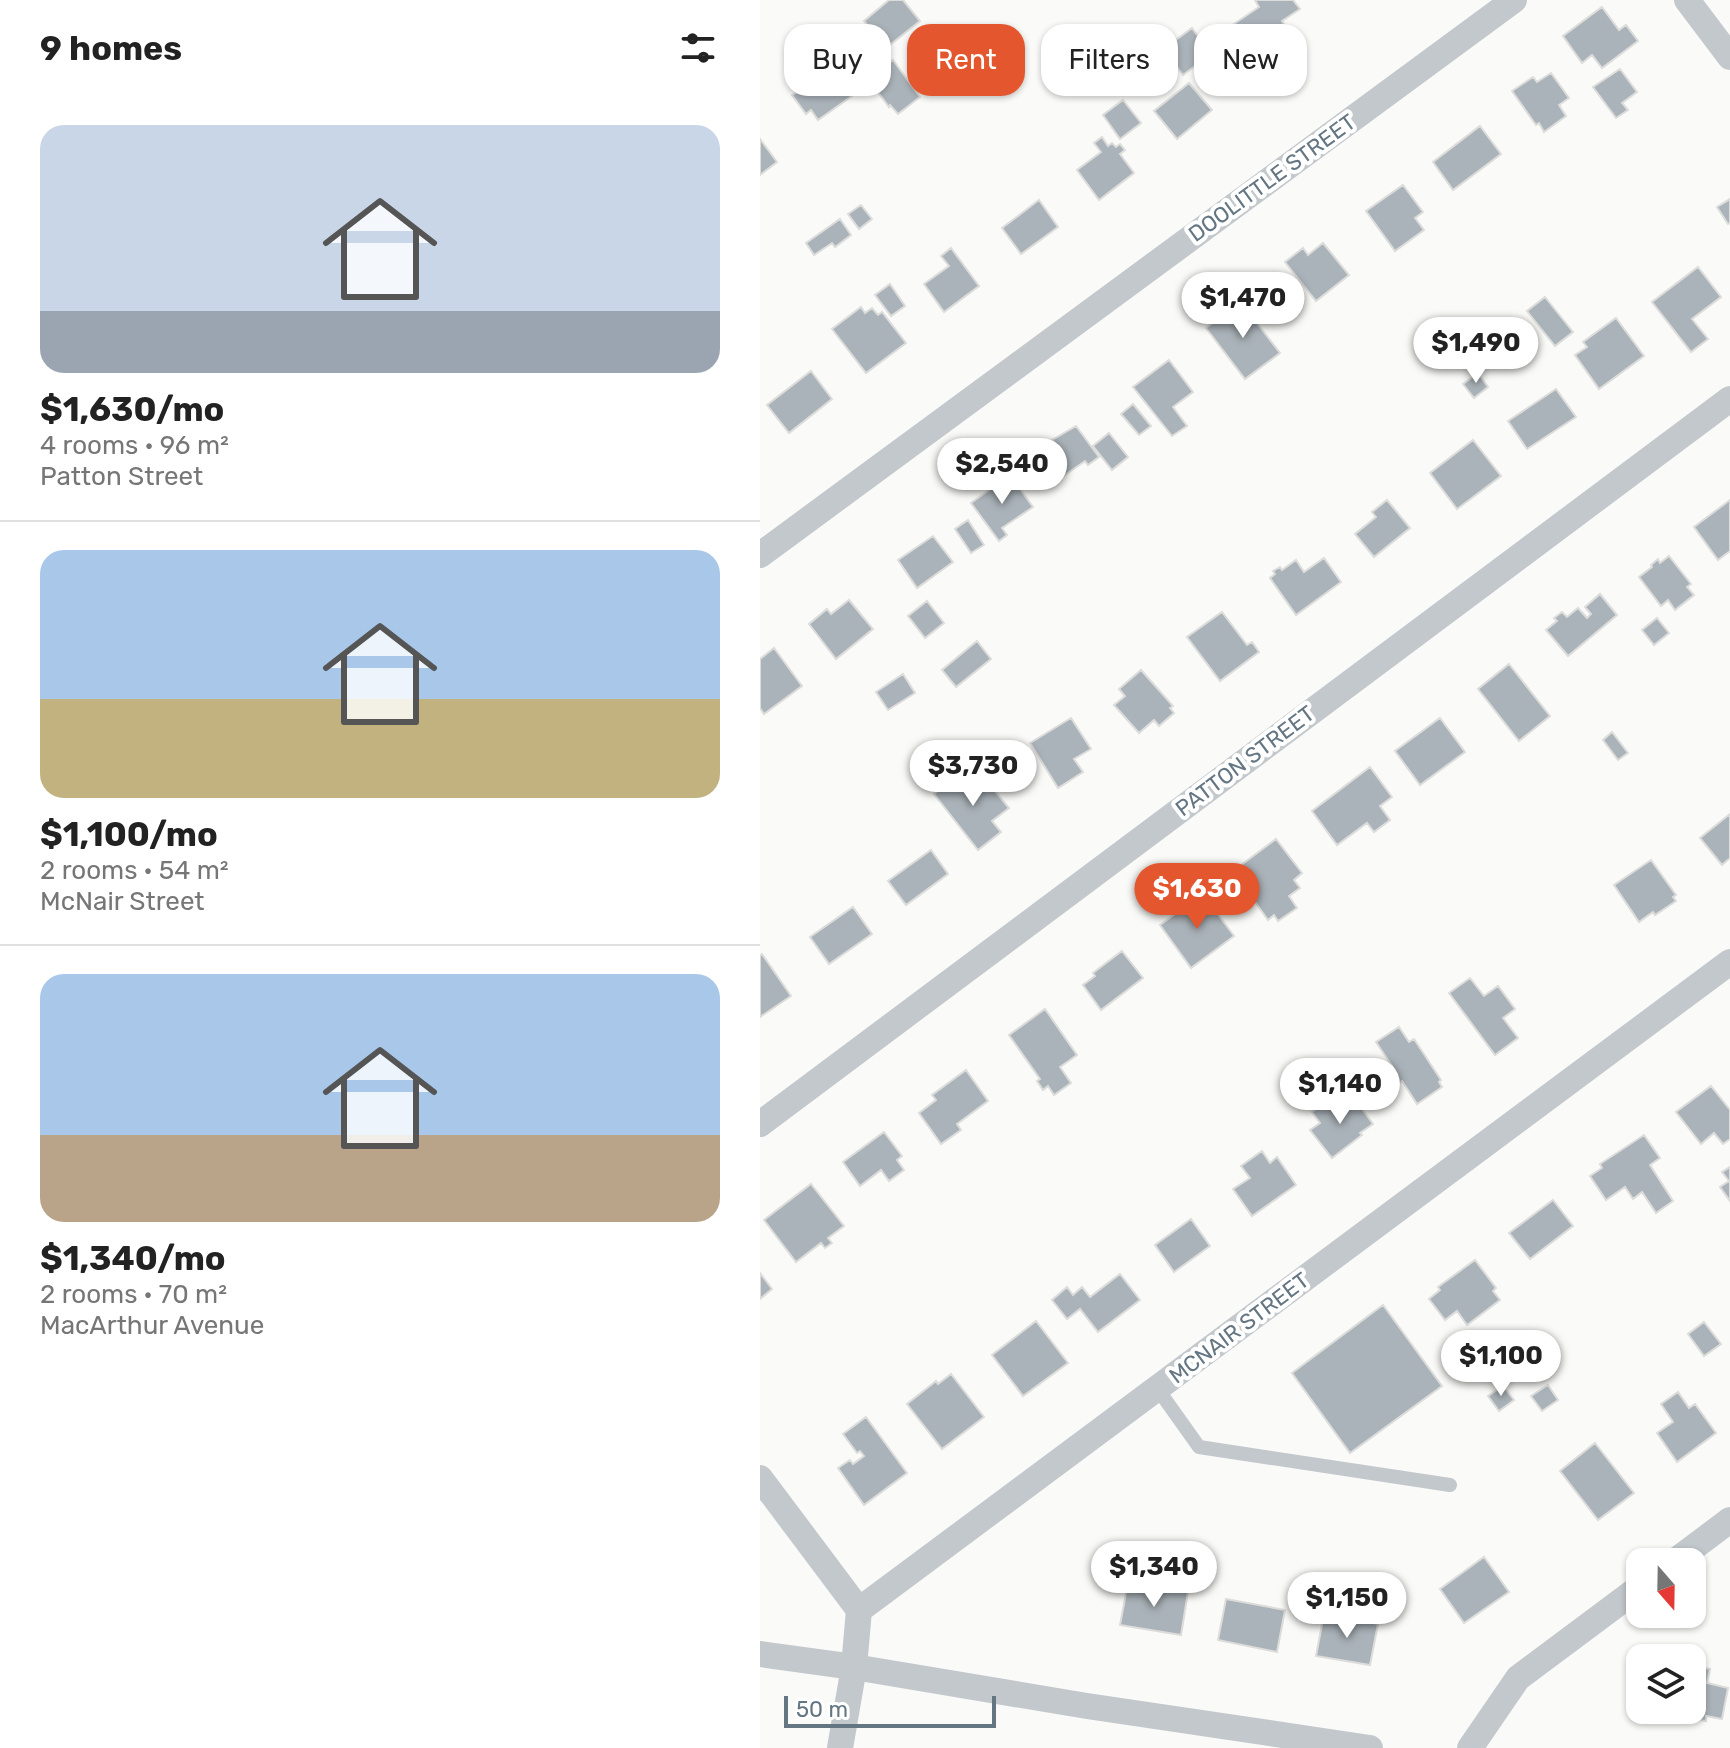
<!DOCTYPE html>
<meta charset="utf-8">
<style>
:root{--surface:#fff;--page:#f2f2f2;--text:#222;--muted:#767676;--line:#e0e0e0;--accent:#e4572e}
body{margin:0;font-family:Rubik,sans-serif;background:var(--page);color:var(--text);height:100vh;display:flex;flex-direction:column;font-size:30px;white-space:nowrap}
*{box-sizing:border-box;margin:0}
p{font-size:26px;color:var(--muted)}
.icon{flex:none;width:44px;height:44px;fill:none;stroke:currentColor;stroke-width:2;stroke-linecap:round;stroke-linejoin:round}
.map{position:relative;flex:1;overflow:hidden}
.drawer{display:flex;flex-direction:column;background:var(--surface);width:760px}
.drawer>*{flex:none}
.top-card{position:absolute;left:24px;top:24px;width:760px;height:72px;display:flex;gap:16px}
.needle{width:52px;rotate:160deg}
.buttons{position:absolute;left:866px;top:1548px;display:grid;gap:16px}
.buttons a{display:grid;place-items:center;width:80px;height:80px;border-radius:16px;background:var(--surface);box-shadow:0 2px 6px #0004;font-size:40px}
.scale{position:absolute;left:24px;bottom:20px;width:212px;box-sizing:border-box;padding-left:8px;border:4px solid #657683;border-top:0;font-size:22px;line-height:28px;white-space:nowrap;color:#657683;-webkit-text-stroke:6px #fff;paint-order:stroke}
.price{position:absolute;translate:-50% -68px;padding:0 18px;border-radius:28px;background:#fff;color:#222;font-size:26px;line-height:52px;filter:drop-shadow(0 2px 4px #0008)}
.price::after{content:'';position:absolute;left:50%;top:48px;width:24px;height:18px;margin-left:-12px;background:inherit;clip-path:polygon(0 0,100% 0,50% 100%)}
.price.selected{background:var(--accent);color:#fff}
ul{padding:0;list-style:none}
li{display:grid;align-content:center;gap:16px;height:424px;padding:0 40px}
li+li{border-top:2px solid var(--line)}
li span{display:grid;place-items:center;height:248px;border-radius:24px;color:#555}
li>.icon{margin-inline-start:auto}
span .icon{width:144px;height:144px;fill:#fffc;stroke-width:1}
li b{font-size:34px}
h2{display:flex;justify-content:space-between;align-items:center;height:96px;padding:0 40px;font-size:34px}
.tag{padding:0 28px;border-radius:24px;background:var(--surface);box-shadow:0 2px 6px #0004;font-size:28px;line-height:72px}
.tag.selected{background:var(--accent);color:#fff}
main{display:flex;flex:1;min-height:0}
.map>svg:first-child{display:block}
</style>
<main>
<section class="drawer">
<h2>9 homes<svg class="icon" aria-label="filters" viewBox="0 0 24 24"><path d="M4 7h16M4 17h16"/><circle cx="9" cy="7" r="2"/><circle cx="15" cy="17" r="2"/></svg></h2>
<ul>
<li><span style="background:linear-gradient(#c9d6e8 75%,#9aa5b1 0)"><svg class="icon" aria-label="home" viewBox="0 0 24 24"><path d="M3 11l9-7 9 7M6 9v11h12V9"/></svg></span><div><b>$1,630/mo</b><p>4 rooms · 96 m²</p><p>Patton Street</p></div></li>
<li><span style="background:linear-gradient(#a9c7e8 60%,#c2b280 0)"><svg class="icon" aria-label="home" viewBox="0 0 24 24"><path d="M3 11l9-7 9 7M6 9v11h12V9"/></svg></span><div><b>$1,100/mo</b><p>2 rooms · 54 m²</p><p>McNair Street</p></div></li>
<li><span style="background:linear-gradient(#a9c7e8 65%,#b9a48a 0)"><svg class="icon" aria-label="home" viewBox="0 0 24 24"><path d="M3 11l9-7 9 7M6 9v11h12V9"/></svg></span><div><b>$1,340/mo</b><p>2 rooms · 70 m²</p><p>MacArthur Avenue</p></div></li>
</ul>
</section>
<div class="map">
<svg width="970" height="1748" viewBox="0 0 970 1748">
<rect width="100%" height="100%" fill="#fafaf8"/>
<path fill="#aab3b9" stroke="#dcdcda" stroke-width="2" d="M129 0H143L160 21 126 48 104 21Z
M495 0H533L540 9 522 21 546 56 497 90 459 34 499 7Z
M842 7 859 30 866 25 878 41 842 68 832 55 822 63 803 36Z
M432 28 451 54 423 75 404 49Z
M62 53 92 96 58 120 51 110 46 114 32 95 36 93 26 79Z
M133 60 160 97 138 114 130 105 129 107 108 79Z
M860 69 877 92 862 103 868 110 856 118 833 87Z
M791 73 809 98 799 105 806 116 784 132 779 123 776 125 752 91 773 77 777 82Z
M429 83 452 110 417 139 394 111Z
M363 100 381 123 360 139 343 115Z
M720 126 741 154 693 190 673 162Z
M342 137 348 146 352 143 356 147 360 144 365 150 360 154 374 173 339 200 317 170 341 152 334 143Z
M0 139 17 162 0 175Z
M643 185 663 212 655 218 664 230 635 251 606 211Z
M970 199V223L968 224 957 207Z
M279 200 298 227 261 254 242 228Z
M101 205 112 219 99 229 88 214Z
M80 219 91 235 75 247 72 243 54 255 46 243Z
M563 243 589 275 556 301 525 262 543 248 548 255Z
M191 248 219 286 184 312 164 284 189 266 181 256Z
M938 267 961 297 932 319 948 339 931 352 892 302Z
M130 284 145 306 131 316 115 295Z
M785 297 813 332 795 346 767 311Z
M480 301 520 353 485 379 446 328Z
M101 307 105 313 112 308 118 315 122 312 146 343 106 373 72 329Z
M856 318 884 356 839 389 815 355 827 347 823 342Z
M409 360 433 392 413 407 427 426 412 436 373 387Z
M51 371 72 399 29 433 7 405Z
M718 373 728 387 714 398 703 384Z
M796 389 816 417 767 449 748 421Z
M373 404 391 426 379 435 361 414Z
M316 426 339 457 328 465 325 461 295 482 277 456 295 443 292 440Z
M349 433 368 457 352 470 333 446Z
M713 440 741 476 697 509 670 473Z
M250 475 273 507 242 528 247 535 239 541 211 503Z
M627 500 650 528 614 557 595 534 616 517 612 512Z
M970 500V551L958 560 934 527Z
M208 520 224 545 211 553 195 529Z
M173 536 193 562 157 588 138 560Z
M909 556 931 584 927 587 934 595 915 610 908 600 901 606 879 577 892 567 891 565 898 559 900 563Z
M564 558 581 582 536 615 510 578 515 574 513 571 520 567 522 570 536 560 544 572Z
M840 594 857 615 808 656 786 630 797 621 794 618 802 612 807 617 818 608 827 618 831 614 825 607Z
M89 600 113 629 76 659 49 624 67 609 71 614Z
M167 601 184 623 165 638 148 616Z
M462 612 487 645 492 642 499 652 460 681 427 637Z
M897 618 909 633 894 645 882 630Z
M217 641 231 659 196 687 182 670Z
M14 648 42 686 4 714 0 708V659Z
M749 664 790 716 759 741 718 689Z
M381 670 413 706 410 708 414 713 399 726 394 720 379 733 354 705 365 696 359 689Z
M143 674 155 693 128 710 116 692Z
M311 718 331 749 314 759 323 772 298 788 270 743Z
M680 718 705 752 660 785 635 751Z
M852 732 868 753 858 760 843 740Z
M610 767 632 797 620 806 630 820 614 832 607 823 577 845 552 811Z
M198 775 207 787 222 775 249 808 232 821 241 832 218 850 174 794Z
M970 814V858L962 865 940 838Z
M516 839 542 873 534 880 540 888 529 896 537 908 518 921 514 915 508 920 473 871Z
M171 850 188 874 146 905 128 881Z
M891 860 916 895 913 897 916 901 895 915 893 912 879 922 854 885Z
M443 894 474 936 431 968 400 925Z
M93 907 112 934 69 964 50 937Z
M362 951 383 978 341 1010 323 985 335 976 333 973Z
M2 954 31 996 0 1017V956Z
M710 978 724 996 738 986 755 1009 743 1018 758 1038 735 1055 689 993Z
M285 1009 317 1055 300 1067 311 1083 294 1095 288 1086 283 1090 277 1081 280 1079 249 1035Z
M639 1027 649 1042 654 1039 681 1080 679 1082 682 1087 657 1104 642 1081 637 1085 629 1073 634 1069 616 1042Z
M206 1070 228 1101 197 1124 201 1130 181 1144 159 1113 176 1100 172 1095Z
M951 1086 970 1110V1139L963 1144 954 1133 941 1144 916 1112Z
M594 1098 613 1124 600 1133 602 1135 572 1158 550 1130 560 1123 552 1112 568 1100 577 1111Z
M124 1132 142 1156 137 1160 144 1170 129 1181 121 1170 100 1186 83 1162Z
M884 1135 900 1158 890 1165 913 1201 896 1213 882 1192 873 1199 865 1187 846 1200 830 1176 842 1168 840 1164Z
M502 1151 510 1163 517 1157 536 1185 492 1216 473 1189 490 1178 481 1166Z
M970 1167V1201L960 1187 969 1181 962 1172Z
M51 1184 84 1226 68 1238 72 1243 65 1248 61 1243 36 1262 4 1220Z
M793 1200 813 1226 770 1259 749 1233Z
M431 1219 450 1246 414 1272 395 1245Z
M715 1260 736 1288 733 1291 740 1300 707 1325 697 1311 685 1320 669 1299 680 1290 678 1287Z
M0 1273 12 1289 0 1299Z
M360 1274 380 1300 338 1332 320 1309 307 1319 292 1300 307 1287 313 1295 322 1287 330 1297Z
M623 1305 682 1386 590 1453 532 1373Z
M276 1321 308 1363 263 1396 232 1355Z
M944 1322 961 1344 944 1356 928 1334Z
M191 1374 224 1417 182 1449 147 1404 176 1381 178 1384Z
M788 1385 798 1400 782 1411 771 1396Z
M743 1386 754 1400 739 1411 728 1396Z
M918 1392 929 1408 935 1404 956 1433 917 1462 897 1433 913 1422 901 1404Z
M106 1417 147 1473 104 1505 78 1468 90 1460 93 1464 104 1456 100 1451 97 1453 83 1434Z
M835 1443 874 1493 838 1520 800 1471Z
M724 1557 749 1592 704 1623 680 1589Z
M368 1582 428 1592 421 1635 360 1625Z
M466 1599 525 1610 517 1652 458 1640Z
M564 1614 618 1624 610 1665 556 1656Z
M889 1647 934 1656 932 1663V1658H886Z
M932 1665 950 1669 947 1683 968 1688 962 1719 946 1716V1721L939 1720 940 1717 904 1710H932Z"/>
<g fill="none" stroke-linecap="round" stroke-linejoin="round">
<path stroke="#c3c8cc" stroke-width="14" d="M397 1388 439 1447 690 1485"/>
<path stroke="#c3c8cc" stroke-width="26" d="M927 0 970 57
M0 555 754 0
M0 1124 970 399
M0 1478 99 1610
M914 1562 970 1520
M0 1654 94 1667 327 1706 610 1748
M80 1748 94 1667 99 1610 970 962
M710 1748 758 1678 880 1587"/>
</g>
<g text-anchor="middle" dominant-baseline="central" stroke-width="8" stroke-linejoin="round" paint-order="stroke">
<g font-size="22" fill="#657683" stroke="#fff">
<text transform="translate(512 178) rotate(-36)">DOOLITTLE STREET</text>
<text transform="translate(485 761) rotate(-37)">PATTON STREET</text>
<text transform="translate(479 1328) rotate(-37)">MCNAIR STREET</text>
</g>
</g>
</svg>
<div class="buttons">
<a><svg class="needle" viewBox="-14 -14 28 28"><path d="M0-13l5 13h-10z" fill="#e53935"/><path d="M0 13l5-13h-10z" fill="#767676"/></svg></a>
<a><svg class="icon" aria-label="layers" viewBox="0 0 24 24"><path d="M12 4l9 5-9 5-9-5zM3 14l9 5 9-5"/></svg></a>
</div>
<div class="scale">50 m</div>
<b class="price" style="left:483px;top:340px">$1,470</b>
<b class="price" style="left:716px;top:385px">$1,490</b>
<b class="price" style="left:242px;top:506px">$2,540</b>
<b class="price" style="left:213px;top:808px">$3,730</b>
<b class="price selected" style="left:437px;top:931px">$1,630</b>
<b class="price" style="left:580px;top:1126px">$1,140</b>
<b class="price" style="left:741px;top:1398px">$1,100</b>
<b class="price" style="left:394px;top:1609px">$1,340</b>
<b class="price" style="left:587px;top:1640px">$1,150</b>
<div class="top-card">
<a class="tag">Buy</a>
<a class="tag selected">Rent</a>
<a class="tag">Filters</a>
<a class="tag">New</a>
</div>
</div>
</main>
